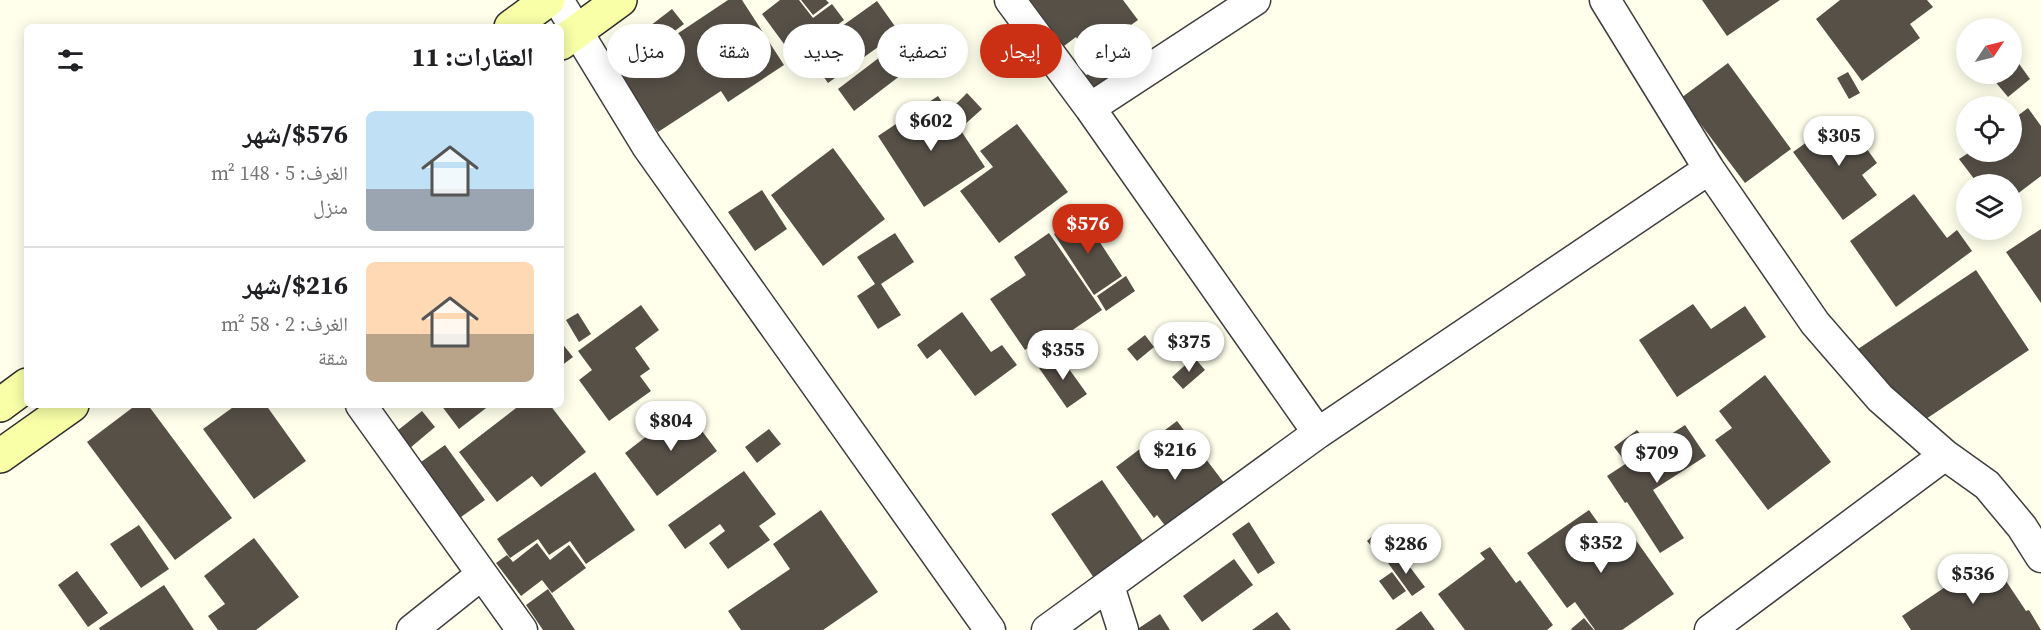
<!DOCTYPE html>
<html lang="ar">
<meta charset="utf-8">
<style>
:root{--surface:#fff;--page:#f6f6f6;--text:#202124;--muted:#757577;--line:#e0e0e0;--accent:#cb3015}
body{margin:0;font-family:"Source Serif 4","Noto Naskh Arabic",serif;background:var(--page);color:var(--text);direction:rtl;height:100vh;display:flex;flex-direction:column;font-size:22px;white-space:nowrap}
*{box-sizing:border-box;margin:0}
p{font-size:20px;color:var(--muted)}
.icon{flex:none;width:33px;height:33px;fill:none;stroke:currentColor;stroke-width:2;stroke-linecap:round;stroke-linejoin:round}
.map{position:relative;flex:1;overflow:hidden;direction:ltr}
.sheet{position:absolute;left:24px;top:24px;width:540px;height:384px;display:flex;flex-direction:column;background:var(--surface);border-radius:9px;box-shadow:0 3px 15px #0003;direction:rtl}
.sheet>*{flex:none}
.guide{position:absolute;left:582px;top:24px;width:570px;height:54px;direction:rtl;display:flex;gap:12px}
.needle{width:39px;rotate:55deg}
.tools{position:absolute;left:1956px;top:18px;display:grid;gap:12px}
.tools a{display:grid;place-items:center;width:66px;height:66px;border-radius:50%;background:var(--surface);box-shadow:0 3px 15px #0003;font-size:30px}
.price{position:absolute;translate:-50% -51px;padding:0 14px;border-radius:21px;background:#fff;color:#222;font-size:20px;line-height:39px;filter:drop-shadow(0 2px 3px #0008)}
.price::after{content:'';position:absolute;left:50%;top:36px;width:18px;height:14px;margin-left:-9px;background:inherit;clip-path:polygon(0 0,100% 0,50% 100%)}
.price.selected{background:var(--accent);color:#fff}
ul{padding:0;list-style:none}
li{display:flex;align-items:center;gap:18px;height:150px;padding:0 30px}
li+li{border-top:2px solid var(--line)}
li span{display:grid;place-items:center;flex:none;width:168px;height:120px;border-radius:9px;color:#555}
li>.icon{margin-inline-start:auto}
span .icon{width:72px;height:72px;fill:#fffc;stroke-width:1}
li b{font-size:26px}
h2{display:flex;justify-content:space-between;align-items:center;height:72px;padding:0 30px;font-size:26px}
.tag{padding:0 21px;border-radius:27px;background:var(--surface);box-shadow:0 3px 15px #0003;font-size:21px;line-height:54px}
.tag.selected{background:var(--accent);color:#fff}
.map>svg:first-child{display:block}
</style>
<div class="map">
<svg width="2041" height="630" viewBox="0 0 2041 630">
<rect width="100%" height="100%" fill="#ffffec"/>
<path fill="#565047" d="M728 0H742L784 65 728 102 721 91 658 132 609 58 637 39 647 54Z
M780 0H799L813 18 832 4 844 20 809 46 799 33 784 44 762 14Z
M801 0H826L829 3 813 15Z
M1030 0H1123L1138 20 1089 55 1076 37 1064 46Z
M1702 0H1780L1727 36Z
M1840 0H1927L1933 7 1910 24 1920 38 1862 81 1816 19Z
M877 1 899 32 828 83 806 52Z
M672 9 684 24 648 51 637 36Z
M901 41 918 62 854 111 838 89Z
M2017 61 2030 79 2008 97 1993 79 2001 74H2012V65Z
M1728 63 1791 149 1745 183 1681 98Z
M1099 67 1109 82 1092 93 1082 78Z
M1848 72 1860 93 1849 99 1837 78Z
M967 93 982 109 963 126 949 111Z
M938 96 985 167 924 207 878 136Z
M2028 108 2041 126V176L2012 198V184H1978L1959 159 1970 152H2012V120Z
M1843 116 1877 163 1862 175 1877 195 1843 220 1793 152Z
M1017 124 1068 192 999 243 960 191 993 167 980 151Z
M833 148 885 219 823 266 771 195Z
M762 190 787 229 755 251 728 212Z
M1914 194 1947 238 1957 230 1972 251 1896 307 1850 241Z
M1082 215 1122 276 1094 295 1054 234Z
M2041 229V303L2006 252Z
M895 233 914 262 881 284 901 315 878 329 857 296 875 284 857 257Z
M1049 233 1102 310 1052 344 1046 335 1025 350 990 299 1026 275 1014 257Z
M1976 270 2029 350 1911 429 1858 349Z
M1126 276 1135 291 1106 311 1097 296Z
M1693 304 1711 329 1745 306 1766 337 1677 397 1639 340Z
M641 305 659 330 635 348 650 369 640 376 651 391 609 421 579 380 592 370 578 351Z
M962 312 991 352 1002 345 1017 365 975 396 940 349 927 359 917 345Z
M578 313 591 334 579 342 566 320Z
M1145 335 1154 347 1137 361 1127 349Z
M561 342 573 357 561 366Z
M1059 355 1087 394 1067 408 1039 368Z
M1194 357 1205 370 1183 389 1172 377Z
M1765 375 1831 462 1768 510 1715 440 1732 428 1719 411Z
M136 405H148L232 518 175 560 87 442Z
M236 405H266L306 461 254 499 203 429Z
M441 405H490L459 429Z
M520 405H550L586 452 541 487 532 476 497 502 459 452Z
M684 407 717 451 657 496 625 453Z
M422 411 435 427 410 448 397 431Z
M1177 421 1234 496 1176 540 1157 515 1154 518 1116 467Z
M1685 425 1706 456 1653 490 1684 538 1660 553 1627 502 1625 503 1607 476Z
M769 429 781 444 757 463 745 447Z
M1637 430 1647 442 1624 460 1614 447Z
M445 445 485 500 461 517 421 462Z
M744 471 776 514 759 526 770 540 728 569 709 543 725 531 720 524 685 549 668 525Z
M595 472 635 530 586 564 570 541 549 555 538 539 510 558 497 539Z
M1102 480 1157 562 1106 596 1051 514Z
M821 510 878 592 823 630H741L728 611 790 569 773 544Z
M1589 510 1611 541 1628 529 1674 594 1622 630H1595L1575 602 1567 608 1527 553Z
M1249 522 1275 563 1258 574 1232 534Z
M139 525 169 569 141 588 110 544Z
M1376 533 1394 553 1384 561 1367 541Z
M254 538 299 597 256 630H218L208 616 225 604 204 576Z
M537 543 550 560 569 545 586 568 552 593 542 580 521 596 496 563 507 555 513 562Z
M1490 547 1516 583 1520 580 1553 625 1547 630H1465L1438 594 1485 559 1480 553Z
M1400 554 1425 587 1412 596 1388 563Z
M1990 557 2026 611 2029 610 2041 630H1911L1902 616Z
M1234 559 1253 585 1202 622 1183 596Z
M77 571 108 613 88 627 58 585Z
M1392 572 1406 591 1393 600 1379 581Z
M164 585 194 630H100L99 628Z
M548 589 575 630H543L526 605Z
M1421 611 1435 630H1395Z
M1277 612 1291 630H1252Z
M1160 614 1170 630H1136Z
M1584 618 1594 630H1572L1571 629Z"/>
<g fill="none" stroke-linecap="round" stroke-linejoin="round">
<defs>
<path id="minor" d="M558 0 647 146 990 630
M1010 0 1090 108 1318 433
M1605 0 1709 169 1815 323 1880 398 1945 455 1987 485 2022 527 2041 557
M1090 108 1255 0
M361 405 522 630
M1109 586 1123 630
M412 630 481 575
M1047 630 1318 433 1709 169
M1710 630 1945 455"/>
<path id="secondary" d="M511 27 548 0
M561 43 620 0
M0 405 27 385
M0 456 72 405"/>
</defs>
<use href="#minor" stroke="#3f3f3f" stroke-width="33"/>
<use href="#secondary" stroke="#2e2e2e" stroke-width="36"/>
<use href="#minor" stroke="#fff" stroke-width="30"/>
<use href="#secondary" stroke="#f8ffa7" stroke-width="33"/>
</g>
</svg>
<div class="tools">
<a><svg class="needle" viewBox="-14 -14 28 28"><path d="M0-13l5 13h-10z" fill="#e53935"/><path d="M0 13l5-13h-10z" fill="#757577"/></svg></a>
<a><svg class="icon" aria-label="locate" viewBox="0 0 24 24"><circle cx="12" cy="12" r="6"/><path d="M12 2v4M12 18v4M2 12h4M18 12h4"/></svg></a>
<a><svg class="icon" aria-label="layers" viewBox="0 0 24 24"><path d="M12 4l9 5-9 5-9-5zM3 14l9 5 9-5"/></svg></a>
</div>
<b class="price" style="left:931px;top:152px">$602</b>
<b class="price" style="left:1839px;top:167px">$305</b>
<b class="price selected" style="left:1088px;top:255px">$576</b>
<b class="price" style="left:1189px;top:373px">$375</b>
<b class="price" style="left:1063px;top:381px">$355</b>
<b class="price" style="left:671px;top:452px">$804</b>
<b class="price" style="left:1175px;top:481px">$216</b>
<b class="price" style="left:1657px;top:484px">$709</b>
<b class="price" style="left:1601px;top:574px">$352</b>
<b class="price" style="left:1406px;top:575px">$286</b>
<b class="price" style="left:1973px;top:605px">$536</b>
<div class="guide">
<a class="tag">شراء</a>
<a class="tag selected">إيجار</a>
<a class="tag">تصفية</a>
<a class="tag">جديد</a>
<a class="tag">شقة</a>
<a class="tag">منزل</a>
</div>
<section class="sheet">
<h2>العقارات: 11<svg class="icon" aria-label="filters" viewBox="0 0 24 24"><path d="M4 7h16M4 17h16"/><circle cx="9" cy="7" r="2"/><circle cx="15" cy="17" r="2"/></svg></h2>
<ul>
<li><span style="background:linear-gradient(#bfe0f5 65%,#9aa5b1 0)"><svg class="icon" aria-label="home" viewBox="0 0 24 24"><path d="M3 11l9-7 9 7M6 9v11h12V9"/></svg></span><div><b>$576/شهر</b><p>الغرف: 5 · 148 m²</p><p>منزل</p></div></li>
<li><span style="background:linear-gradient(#ffd9b3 60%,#b9a48a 0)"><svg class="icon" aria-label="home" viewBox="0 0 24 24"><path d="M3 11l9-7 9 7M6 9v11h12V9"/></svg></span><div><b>$216/شهر</b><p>الغرف: 2 · 58 m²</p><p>شقة</p></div></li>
</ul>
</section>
</div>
